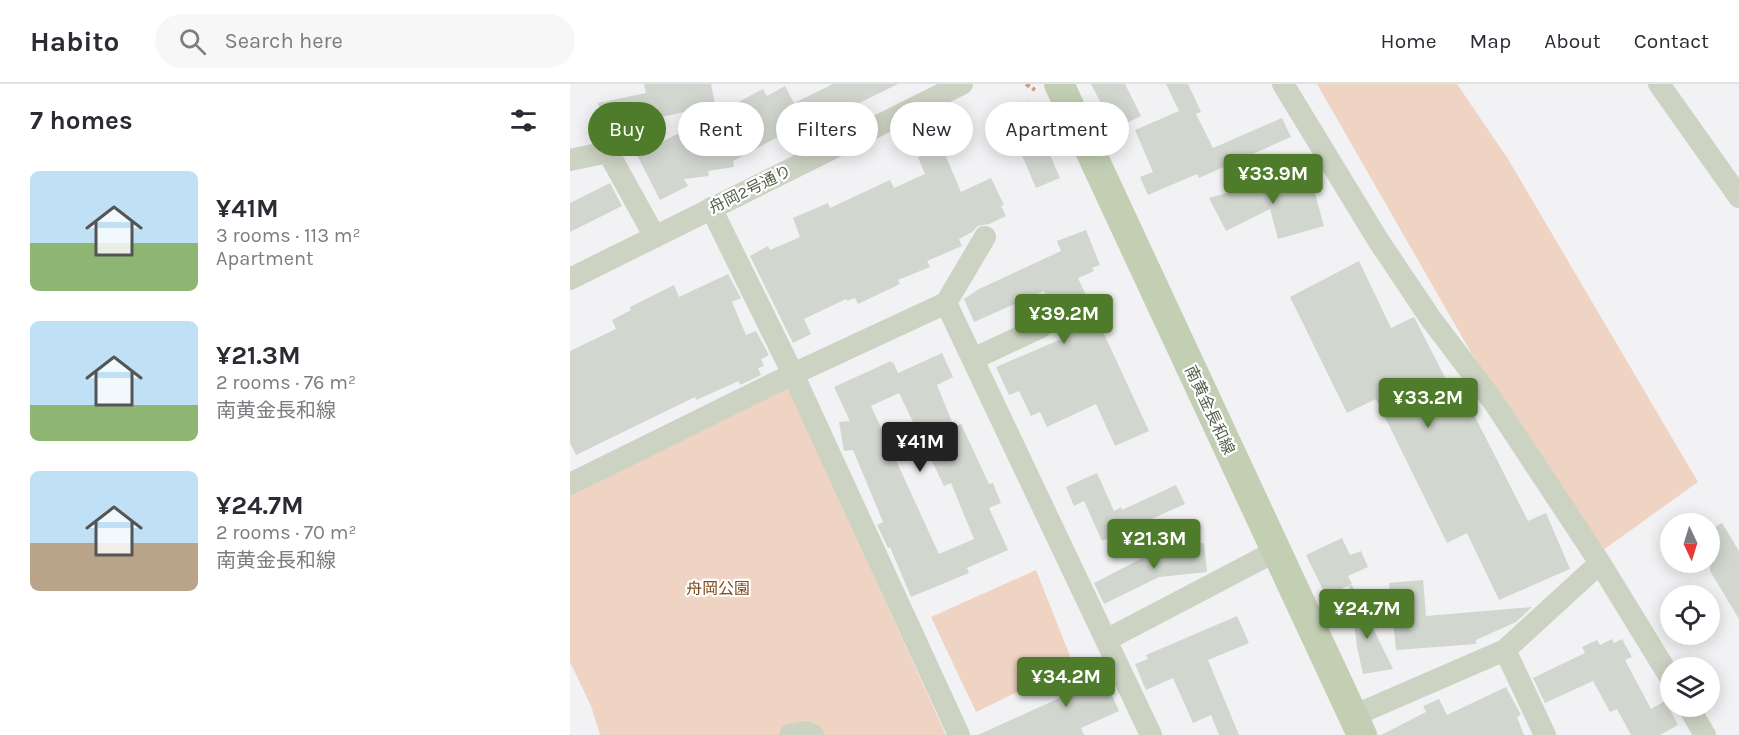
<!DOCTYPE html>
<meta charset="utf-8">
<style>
:root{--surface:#fff;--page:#f7f7f7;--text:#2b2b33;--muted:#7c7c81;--line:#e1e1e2;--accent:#4e7c2b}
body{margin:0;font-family:Karla,"Noto Sans JP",sans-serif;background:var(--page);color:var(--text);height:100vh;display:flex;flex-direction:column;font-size:22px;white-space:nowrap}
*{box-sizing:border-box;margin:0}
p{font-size:20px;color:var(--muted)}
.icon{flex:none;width:33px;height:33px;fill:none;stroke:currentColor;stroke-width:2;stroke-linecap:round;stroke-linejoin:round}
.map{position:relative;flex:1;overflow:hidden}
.details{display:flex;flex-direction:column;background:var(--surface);width:570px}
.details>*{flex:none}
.top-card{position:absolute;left:18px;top:18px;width:570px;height:54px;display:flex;gap:12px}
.needle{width:39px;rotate:176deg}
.controls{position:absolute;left:1090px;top:429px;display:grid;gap:12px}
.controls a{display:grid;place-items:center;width:60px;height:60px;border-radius:50%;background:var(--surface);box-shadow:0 3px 15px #0003;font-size:30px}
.price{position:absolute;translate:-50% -51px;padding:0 14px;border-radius:6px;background:var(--accent);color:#fff;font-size:20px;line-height:39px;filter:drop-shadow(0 2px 3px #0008)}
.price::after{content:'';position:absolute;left:50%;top:36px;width:18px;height:14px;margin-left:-9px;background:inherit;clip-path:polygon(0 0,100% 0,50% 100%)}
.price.current{background:#222;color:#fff}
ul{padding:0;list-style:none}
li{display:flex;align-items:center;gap:18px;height:150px;padding:0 30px}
li span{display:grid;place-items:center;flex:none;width:168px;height:120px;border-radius:9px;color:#555}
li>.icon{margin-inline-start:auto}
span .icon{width:72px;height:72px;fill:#fffc;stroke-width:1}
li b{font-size:26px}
h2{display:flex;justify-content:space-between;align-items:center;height:72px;padding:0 30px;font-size:26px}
.pill{padding:0 21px;border-radius:27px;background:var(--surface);box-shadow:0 3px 15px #0003;font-size:21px;line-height:54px}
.pill.current{background:var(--accent);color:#fff}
header{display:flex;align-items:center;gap:36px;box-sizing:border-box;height:84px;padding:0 30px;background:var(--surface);border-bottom:2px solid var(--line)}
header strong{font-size:28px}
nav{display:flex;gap:33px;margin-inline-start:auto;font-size:21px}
.search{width:420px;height:54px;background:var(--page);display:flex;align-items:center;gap:15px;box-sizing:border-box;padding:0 21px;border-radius:33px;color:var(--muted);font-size:22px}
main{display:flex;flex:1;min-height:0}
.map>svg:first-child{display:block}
</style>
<header>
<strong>Habito</strong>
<div class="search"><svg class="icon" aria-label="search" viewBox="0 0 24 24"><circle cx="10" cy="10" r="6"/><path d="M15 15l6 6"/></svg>Search here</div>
<nav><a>Home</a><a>Map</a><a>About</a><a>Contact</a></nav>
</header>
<main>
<section class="details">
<h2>7 homes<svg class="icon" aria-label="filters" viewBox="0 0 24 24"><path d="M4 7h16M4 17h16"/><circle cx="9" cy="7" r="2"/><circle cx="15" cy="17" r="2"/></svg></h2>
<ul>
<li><span style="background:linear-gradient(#bfe0f5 60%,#8fb573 0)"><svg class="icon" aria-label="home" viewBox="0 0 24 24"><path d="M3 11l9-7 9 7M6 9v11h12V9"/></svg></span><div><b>¥41M</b><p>3 rooms · 113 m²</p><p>Apartment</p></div></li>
<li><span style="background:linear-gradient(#bfe0f5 70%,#8fb573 0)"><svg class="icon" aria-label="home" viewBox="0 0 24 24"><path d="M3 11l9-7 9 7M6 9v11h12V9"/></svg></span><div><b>¥21.3M</b><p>2 rooms · 76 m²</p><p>南黄金長和線</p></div></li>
<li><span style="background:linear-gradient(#bfe0f5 60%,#b9a48a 0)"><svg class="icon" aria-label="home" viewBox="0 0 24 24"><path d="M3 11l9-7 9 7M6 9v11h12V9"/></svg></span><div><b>¥24.7M</b><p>2 rooms · 70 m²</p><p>南黄金長和線</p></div></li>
</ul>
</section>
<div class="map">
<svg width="1169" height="651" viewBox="0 0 1169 651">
<rect width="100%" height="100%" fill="#f2f2f4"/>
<path fill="#efd3c3" d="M747 0H887L938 75 1128 398 1029 469 903 272Z
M218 303 376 651H30L21 622 0 578V409Z
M466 486 500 572 466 599 406 628 361 533Z"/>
<path fill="#d1d6cf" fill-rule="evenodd" d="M74 0H141L145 21 34 46 28 19 76 9Z
M263 0H328L210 58 208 53 163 77 164 83 138 87 139 92 114 95 118 102 90 116 67 71 193 5 197 12 215 2 224 19Z
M521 0H555L571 32 544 45Z
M596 0H618L631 28 626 30 643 64 712 34 721 53 629 94 627 90 578 111 570 93 583 88 565 46 609 27Z
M459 17 475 48 471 50 490 94 466 104 448 62 433 69 417 38Z
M372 63 391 108 421 94 434 121 431 122 436 132 419 140 408 142 402 148 389 155 392 162 357 177 360 183 328 196 330 200 288 220 285 214 277 217 276 215 234 235 241 250 223 259 180 172 198 162 200 166 230 153 223 134 258 119 260 124 320 96 324 104 355 90 348 73Z
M733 86 737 100 742 99 754 142 708 155 700 125 656 147 639 114Z
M40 99 52 122 0 148V119Z
M516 146 530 181 522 184 524 187 508 194 579 347 545 362 526 320 477 343 470 328 461 332 449 307 439 311 426 283 496 253 474 207 404 238 394 215 409 205 491 167 487 157Z
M789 177 821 244 844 233 884 311 892 307 958 437 976 429 1000 485 929 516 897 449 877 459 806 315 777 329 720 213Z
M158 190 171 214 162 218 176 251 186 247 199 271 191 275 194 282 188 284 191 291 170 301 169 297 126 316 125 313 6 371 0 359V267L46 245 42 236 61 226 60 223 104 201 109 213Z
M372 269 383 293 367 301 384 343 391 340 419 400 423 399 431 419 419 424 438 466 397 484 399 489 341 513 320 463 318 464 307 441 313 438 283 366 274 367 269 338 280 337 264 303 321 277V279L323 278 328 289ZM329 309 374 402 381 399 404 455 369 470 301 322Z
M527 389 544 427 551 423 552 426 606 401 615 420 532 457 514 417 504 422 496 403Z
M1152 439 1169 467V535L1140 487V446Z
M772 454 780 471 791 467 798 483 778 492 782 500 756 512 736 471Z
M634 459 637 488 589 493 534 520 524 499 594 463Z
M853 496 856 532 962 523 946 538 906 556V560L826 566 819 499Z
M782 501 823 585 793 590 787 563 779 502Z
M667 532 679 559 638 576 669 651H649L641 631 623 639 603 594 576 606 565 580 578 575 576 571Z
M1042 555 1044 559 1052 555 1062 573 1055 576 1081 625 1095 617 1108 641 1090 651H1061L1047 625 1040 628 1023 597 975 619 963 594 1015 569 1012 563 1027 556 1030 561Z
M527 578 549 627 511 644 514 651H408L496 611 489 595Z
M936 603 951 631 947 633 954 651H811L856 628 853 622 869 615 877 631Z"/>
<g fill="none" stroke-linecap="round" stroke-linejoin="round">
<path stroke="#cca37c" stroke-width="4" stroke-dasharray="4.5 3" stroke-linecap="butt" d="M456 0 465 6"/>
<path stroke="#ccd3c3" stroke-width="22" d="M713 0 808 156 861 235 923 317 1030 479 1101 595
M1089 0 1169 113
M0 76 38 68 85 153
M141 124 223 290 389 651
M0 195 392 0
M376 219 581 651
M403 275 471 243
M0 400 223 290 376 219 415 153
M536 556 706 467
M935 566 975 651
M1118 622 1135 651
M783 632 935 566 1030 479
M220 651 236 648 243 651"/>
<path stroke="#c2cfb3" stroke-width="30" d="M489 0 792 651"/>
</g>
<g text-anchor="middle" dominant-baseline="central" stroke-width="4.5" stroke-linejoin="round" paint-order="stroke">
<g font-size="16" fill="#565f4a" stroke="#fff">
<text transform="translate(180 105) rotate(-26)">舟岡2号通り</text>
<text transform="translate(640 326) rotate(65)">南黄金長和線</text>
</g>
<g font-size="16" fill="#804b1b" stroke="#fff">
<text x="148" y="504">舟岡公園</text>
</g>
</g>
</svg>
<div class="controls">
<a><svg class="needle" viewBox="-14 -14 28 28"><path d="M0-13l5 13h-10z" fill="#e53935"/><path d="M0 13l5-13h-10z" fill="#7c7c81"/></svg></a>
<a><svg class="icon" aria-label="locate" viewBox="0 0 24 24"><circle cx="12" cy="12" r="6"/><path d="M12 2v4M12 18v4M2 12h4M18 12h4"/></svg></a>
<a><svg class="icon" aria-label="layers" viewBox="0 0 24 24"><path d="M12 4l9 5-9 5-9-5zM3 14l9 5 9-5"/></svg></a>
</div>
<b class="price" style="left:703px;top:121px">¥33.9M</b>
<b class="price" style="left:494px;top:261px">¥39.2M</b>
<b class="price" style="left:858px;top:345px">¥33.2M</b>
<b class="price current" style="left:350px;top:389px">¥41M</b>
<b class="price" style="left:584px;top:486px">¥21.3M</b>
<b class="price" style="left:797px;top:556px">¥24.7M</b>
<b class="price" style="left:496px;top:624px">¥34.2M</b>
<div class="top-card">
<a class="pill current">Buy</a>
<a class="pill">Rent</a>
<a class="pill">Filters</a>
<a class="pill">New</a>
<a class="pill">Apartment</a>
</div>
</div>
</main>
